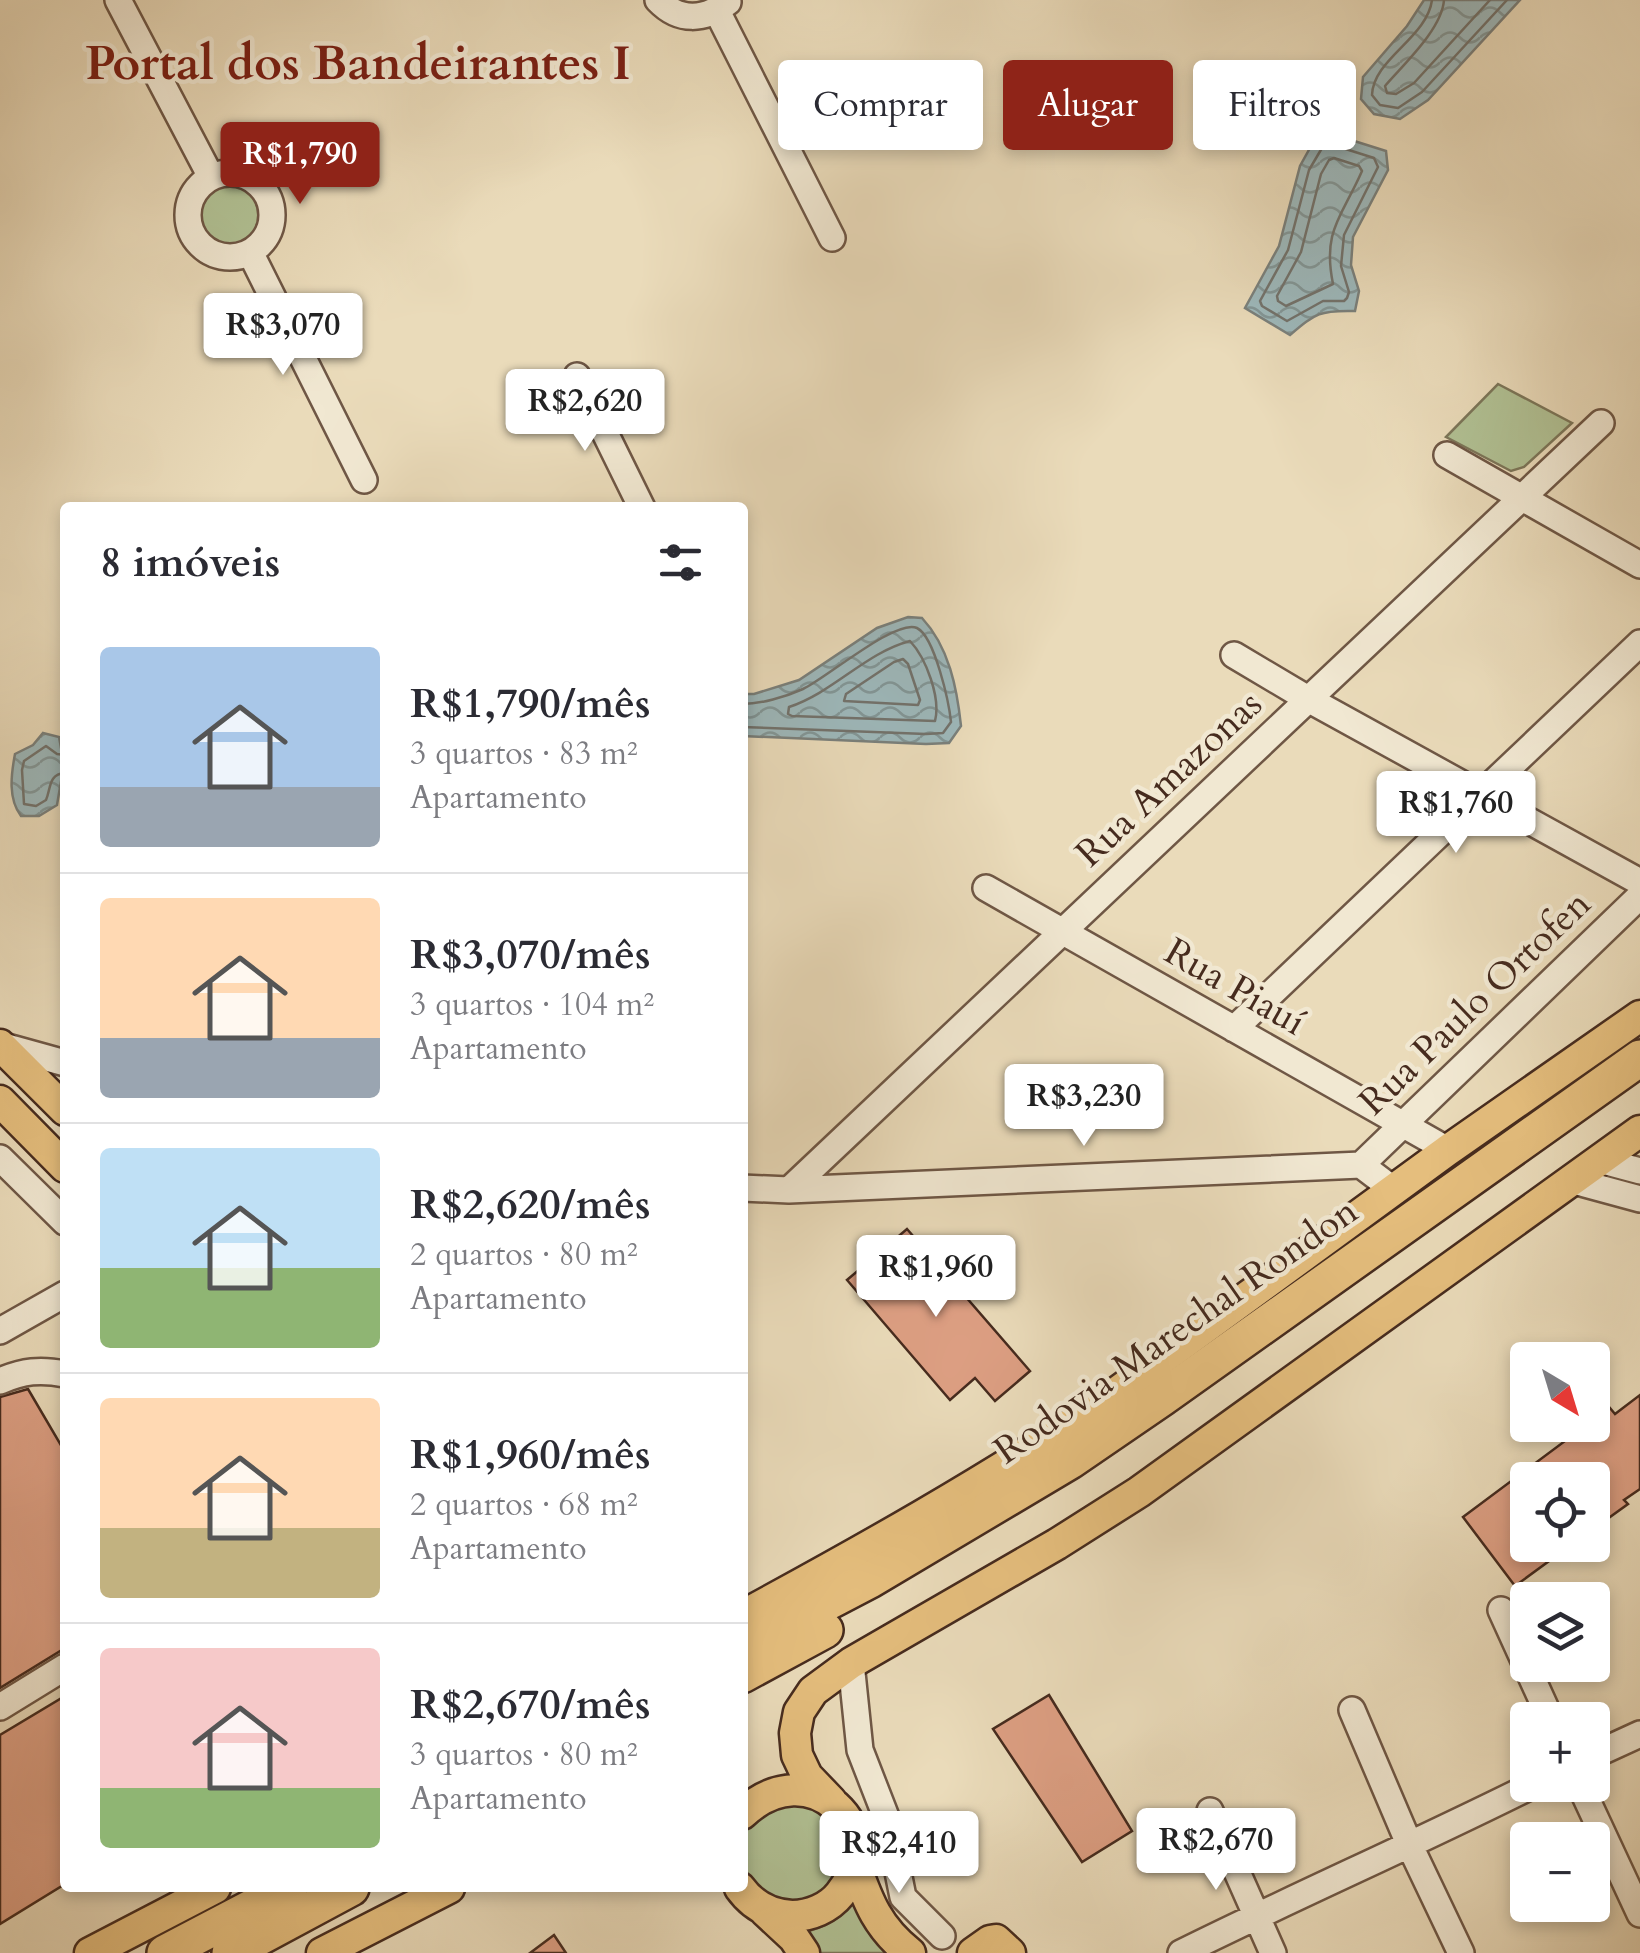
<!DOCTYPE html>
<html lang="pt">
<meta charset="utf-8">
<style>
:root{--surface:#fff;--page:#f2f2f3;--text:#2b2b33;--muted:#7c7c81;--line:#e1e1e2;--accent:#8f2418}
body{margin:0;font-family:Cardo,serif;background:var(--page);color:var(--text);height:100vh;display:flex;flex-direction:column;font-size:38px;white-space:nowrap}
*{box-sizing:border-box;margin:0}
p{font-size:32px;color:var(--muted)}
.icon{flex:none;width:55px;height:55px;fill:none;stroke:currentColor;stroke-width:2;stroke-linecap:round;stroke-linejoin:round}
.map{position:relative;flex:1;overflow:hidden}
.side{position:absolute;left:60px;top:502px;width:688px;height:1390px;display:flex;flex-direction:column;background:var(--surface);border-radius:10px;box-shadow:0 5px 15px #0003}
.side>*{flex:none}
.banner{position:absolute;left:778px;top:60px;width:712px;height:90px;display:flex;gap:20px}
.needle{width:65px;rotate:142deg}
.controls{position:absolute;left:1510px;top:1342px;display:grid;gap:20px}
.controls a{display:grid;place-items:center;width:100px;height:100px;border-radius:10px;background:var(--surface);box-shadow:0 5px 15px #0003;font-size:50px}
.price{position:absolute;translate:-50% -85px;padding:0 22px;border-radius:10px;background:#fff;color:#222;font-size:32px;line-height:65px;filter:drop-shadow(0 2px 5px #0008)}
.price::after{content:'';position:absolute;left:50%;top:60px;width:30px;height:22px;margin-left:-15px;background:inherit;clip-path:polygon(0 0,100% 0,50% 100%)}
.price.on{background:var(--accent);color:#fff}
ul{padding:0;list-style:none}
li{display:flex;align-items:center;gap:30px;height:250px;padding:0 40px}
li+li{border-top:2px solid var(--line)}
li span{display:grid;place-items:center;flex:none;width:280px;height:200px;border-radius:10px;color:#555}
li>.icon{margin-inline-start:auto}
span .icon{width:120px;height:120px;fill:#fffc;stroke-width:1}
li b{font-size:42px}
h2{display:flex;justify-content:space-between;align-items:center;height:120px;padding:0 40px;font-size:42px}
.pill{padding:0 35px;border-radius:10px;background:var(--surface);box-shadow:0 5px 15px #0003;font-size:35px;line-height:90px}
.pill.on{background:var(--accent);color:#fff}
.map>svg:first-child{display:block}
</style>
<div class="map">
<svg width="1640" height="1953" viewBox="0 0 1640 1953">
<defs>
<pattern id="water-waves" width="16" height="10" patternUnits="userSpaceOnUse" patternTransform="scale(2.5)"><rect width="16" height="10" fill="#9db8bb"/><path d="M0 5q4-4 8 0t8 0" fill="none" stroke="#829697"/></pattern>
</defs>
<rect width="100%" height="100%" fill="#eadbba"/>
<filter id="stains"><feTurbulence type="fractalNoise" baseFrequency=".002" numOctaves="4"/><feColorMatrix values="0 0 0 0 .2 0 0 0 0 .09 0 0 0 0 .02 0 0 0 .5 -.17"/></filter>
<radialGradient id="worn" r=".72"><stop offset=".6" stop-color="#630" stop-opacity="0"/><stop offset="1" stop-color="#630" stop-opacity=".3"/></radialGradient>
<path fill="#b1c194" stroke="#7c7659" stroke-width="2.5" d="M195 216a34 34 0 1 1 68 0a34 34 0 1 1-68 0Z
M1498 384 1572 423 1524 467 1511 471 1446 437Z
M788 1799C798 1802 816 1804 824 1811 829 1816 840 1830 841 1836 843 1841 841 1847 840 1852 839 1877 827 1896 800 1900 755 1908 722 1852 754 1817 762 1809 777 1804 788 1799Z
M853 1904 874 1940 890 1953H814L802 1933C824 1927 838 1921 853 1904Z"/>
<path fill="url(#water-waves)" stroke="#7a807c" stroke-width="2.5" d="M1424 0H1520L1428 100 1400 119 1374 114 1361 99 1363 77 1407 26Z
M1332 134 1386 151 1388 170 1353 237 1351 265 1359 291 1355 311C1320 310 1316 313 1290 335L1245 308 1279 246 1300 166 1315 139Z
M908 617 922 618C949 647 957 688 961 726L949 743 926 744 743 736V694H754L799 680 877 628Z
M43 733 59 737 64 764 57 805 39 816H21C8 799 11 775 15 754L33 745Z"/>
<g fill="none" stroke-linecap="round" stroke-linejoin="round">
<path stroke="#72726c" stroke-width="2.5" d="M1432 0C1427 38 1373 59 1372 95L1380 105 1398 108 1422 92 1507 0
M1444 0C1442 29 1404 64 1385 86L1387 93 1396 94 1414 83 1490 0
M1333 145 1374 158 1378 167 1344 235 1341 266 1349 292 1347 298 1344 301H1323L1287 321 1262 306 1260 301 1288 250 1309 170 1322 148Z
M1334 158 1359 166 1362 171C1342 217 1322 230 1333 284L1286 306 1278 301 1277 296 1301 252 1321 174 1329 160Z
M910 641C926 658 941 698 935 721L792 716 788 714 789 707C834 692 865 653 910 641Z
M903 659 908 664 920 700 918 705 844 701 846 694 894 662Z
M742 704C761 704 785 697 803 689 824 680 896 618 917 628 935 637 949 703 951 722L943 733 926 734 742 727
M65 755 57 754 46 746 24 761 22 770 24 804 36 806 46 800C51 789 48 774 65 773"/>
</g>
<path fill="#dd9f83" stroke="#462b1e" stroke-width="2.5" d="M907 1229 1030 1371 995 1401 975 1378 950 1400 847 1280Z
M28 1389 65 1452V1648L0 1688V1397Z
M1640 1395V1489L1624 1500 1628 1504 1592 1530V1480H1528V1545H1571L1515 1586 1463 1517 1573 1435 1592 1425 1610 1408 1615 1414Z
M1049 1695 1132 1831 1082 1862 993 1729Z
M65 1696V1884L0 1924V1735Z
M554 1935 566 1953H530Z"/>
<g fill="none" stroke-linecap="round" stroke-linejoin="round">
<defs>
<path id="minor" d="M118 0 211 177
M658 0C679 22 704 21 728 2
M717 11 832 238
M188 215a42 42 0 1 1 84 0a42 42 0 1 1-84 0Z
M250 252 364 480
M577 376 642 508
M1447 455 1640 565
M1234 655 1308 699 1640 882
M986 888 1448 1150
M1234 1029 1640 643
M0 1045 65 1063
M0 1158 65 1222
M1599 1160 1640 1171
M1361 1165 1640 896
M1570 1180 1640 1199
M742 1188 789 1190 1361 1165 1394 1190
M789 1190 1601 423
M0 1331 65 1294
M0 1381C23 1371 40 1369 65 1374
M1501 1610 1551 1720
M851 1663 860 1750 888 1822 903 1897 942 1936
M0 1707 65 1667
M1352 1710 1410 1846 1461 1953
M1592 1756 1640 1734
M1580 1785 1640 1914
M1210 1811 1273 1953
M1181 1953C1298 1895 1417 1843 1533 1785"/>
<path id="major" d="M0 1045 65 1110
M0 1101 65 1167
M742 1616C864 1550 983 1483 1098 1406L1448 1150 1640 1016
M831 1801 807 1776 797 1755 795 1733 799 1712 813 1691 851 1663 1057 1544 1139 1492 1640 1131
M855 1865C868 1902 878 1928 910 1953
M740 1888C753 1906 770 1915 792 1916 810 1916 829 1908 840 1894 891 1831 810 1749 742 1814
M765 1911 794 1938 804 1953
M90 1953 215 1888
M322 1953 449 1888
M973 1953 990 1941 996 1940 1010 1953"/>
<path id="highway" d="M742 1647 870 1580 1070 1461 1162 1398 1640 1058
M742 1675 825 1630
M165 1953 289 1888
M230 1953 351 1888"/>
</defs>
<use href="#minor" stroke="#6f5745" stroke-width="30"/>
<use href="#major" stroke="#462b1e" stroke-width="35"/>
<use href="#highway" stroke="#462b1e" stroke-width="40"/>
<use href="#minor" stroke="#f1e8d2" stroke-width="25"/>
<use href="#major" stroke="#e5be7d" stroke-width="30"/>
<use href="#highway" stroke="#e5be7d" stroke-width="35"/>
</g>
<g text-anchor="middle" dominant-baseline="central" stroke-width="9" stroke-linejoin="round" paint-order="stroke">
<g font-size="38" fill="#462b1e" stroke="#f1e8d2">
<text transform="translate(1169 779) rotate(-43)">Rua Amazonas</text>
<text transform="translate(1235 987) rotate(30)">Rua Piauí</text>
<text transform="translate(1475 1003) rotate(-44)">Rua Paulo Ortofen</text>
<text transform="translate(1176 1331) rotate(-35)">Rodovia Marechal Rondon</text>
</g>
<g font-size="48" font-weight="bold" fill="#7a1f14" stroke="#f1e8d2">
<text x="358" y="63">Portal dos Bandeirantes I</text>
</g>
</g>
<rect width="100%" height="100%" filter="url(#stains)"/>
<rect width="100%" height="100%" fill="url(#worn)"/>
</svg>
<div class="controls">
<a><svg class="needle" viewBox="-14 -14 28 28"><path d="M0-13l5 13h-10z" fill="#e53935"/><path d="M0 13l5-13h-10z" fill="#7c7c81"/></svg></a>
<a><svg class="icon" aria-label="locate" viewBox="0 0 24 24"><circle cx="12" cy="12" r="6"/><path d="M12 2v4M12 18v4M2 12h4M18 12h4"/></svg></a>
<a><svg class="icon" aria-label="layers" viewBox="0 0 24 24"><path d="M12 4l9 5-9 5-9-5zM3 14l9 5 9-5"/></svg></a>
<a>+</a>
<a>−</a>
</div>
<b class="price on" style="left:300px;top:207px">R$1,790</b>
<b class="price" style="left:283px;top:378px">R$3,070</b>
<b class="price" style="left:585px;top:454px">R$2,620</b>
<b class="price" style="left:1456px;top:856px">R$1,760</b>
<b class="price" style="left:1084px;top:1149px">R$3,230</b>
<b class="price" style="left:936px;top:1320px">R$1,960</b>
<b class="price" style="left:1216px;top:1893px">R$2,670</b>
<b class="price" style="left:899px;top:1896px">R$2,410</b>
<div class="banner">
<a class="pill">Comprar</a>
<a class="pill on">Alugar</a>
<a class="pill">Filtros</a>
</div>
<section class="side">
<h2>8 imóveis<svg class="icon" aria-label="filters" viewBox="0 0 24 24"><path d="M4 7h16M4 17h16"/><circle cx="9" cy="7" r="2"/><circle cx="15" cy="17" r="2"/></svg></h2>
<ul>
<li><span style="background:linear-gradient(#a9c7e8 70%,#9aa5b1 0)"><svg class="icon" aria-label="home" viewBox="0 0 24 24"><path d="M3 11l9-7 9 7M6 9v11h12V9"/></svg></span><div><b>R$1,790/mês</b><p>3 quartos · 83 m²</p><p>Apartamento</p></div></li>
<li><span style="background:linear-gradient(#ffd9b3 70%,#9aa5b1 0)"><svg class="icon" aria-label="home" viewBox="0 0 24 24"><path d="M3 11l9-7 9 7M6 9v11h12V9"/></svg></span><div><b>R$3,070/mês</b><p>3 quartos · 104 m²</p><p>Apartamento</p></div></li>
<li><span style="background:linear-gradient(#bfe0f5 60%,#8fb573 0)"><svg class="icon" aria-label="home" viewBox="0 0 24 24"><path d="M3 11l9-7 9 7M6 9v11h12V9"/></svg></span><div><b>R$2,620/mês</b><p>2 quartos · 80 m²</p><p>Apartamento</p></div></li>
<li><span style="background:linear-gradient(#ffd9b3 65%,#c2b280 0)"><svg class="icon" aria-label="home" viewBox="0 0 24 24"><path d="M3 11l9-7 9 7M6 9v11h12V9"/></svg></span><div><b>R$1,960/mês</b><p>2 quartos · 68 m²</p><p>Apartamento</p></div></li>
<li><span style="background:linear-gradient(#f6c9c9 70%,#8fb573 0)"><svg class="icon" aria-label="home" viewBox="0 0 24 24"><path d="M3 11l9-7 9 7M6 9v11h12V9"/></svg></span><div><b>R$2,670/mês</b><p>3 quartos · 80 m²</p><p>Apartamento</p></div></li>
</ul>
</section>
</div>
